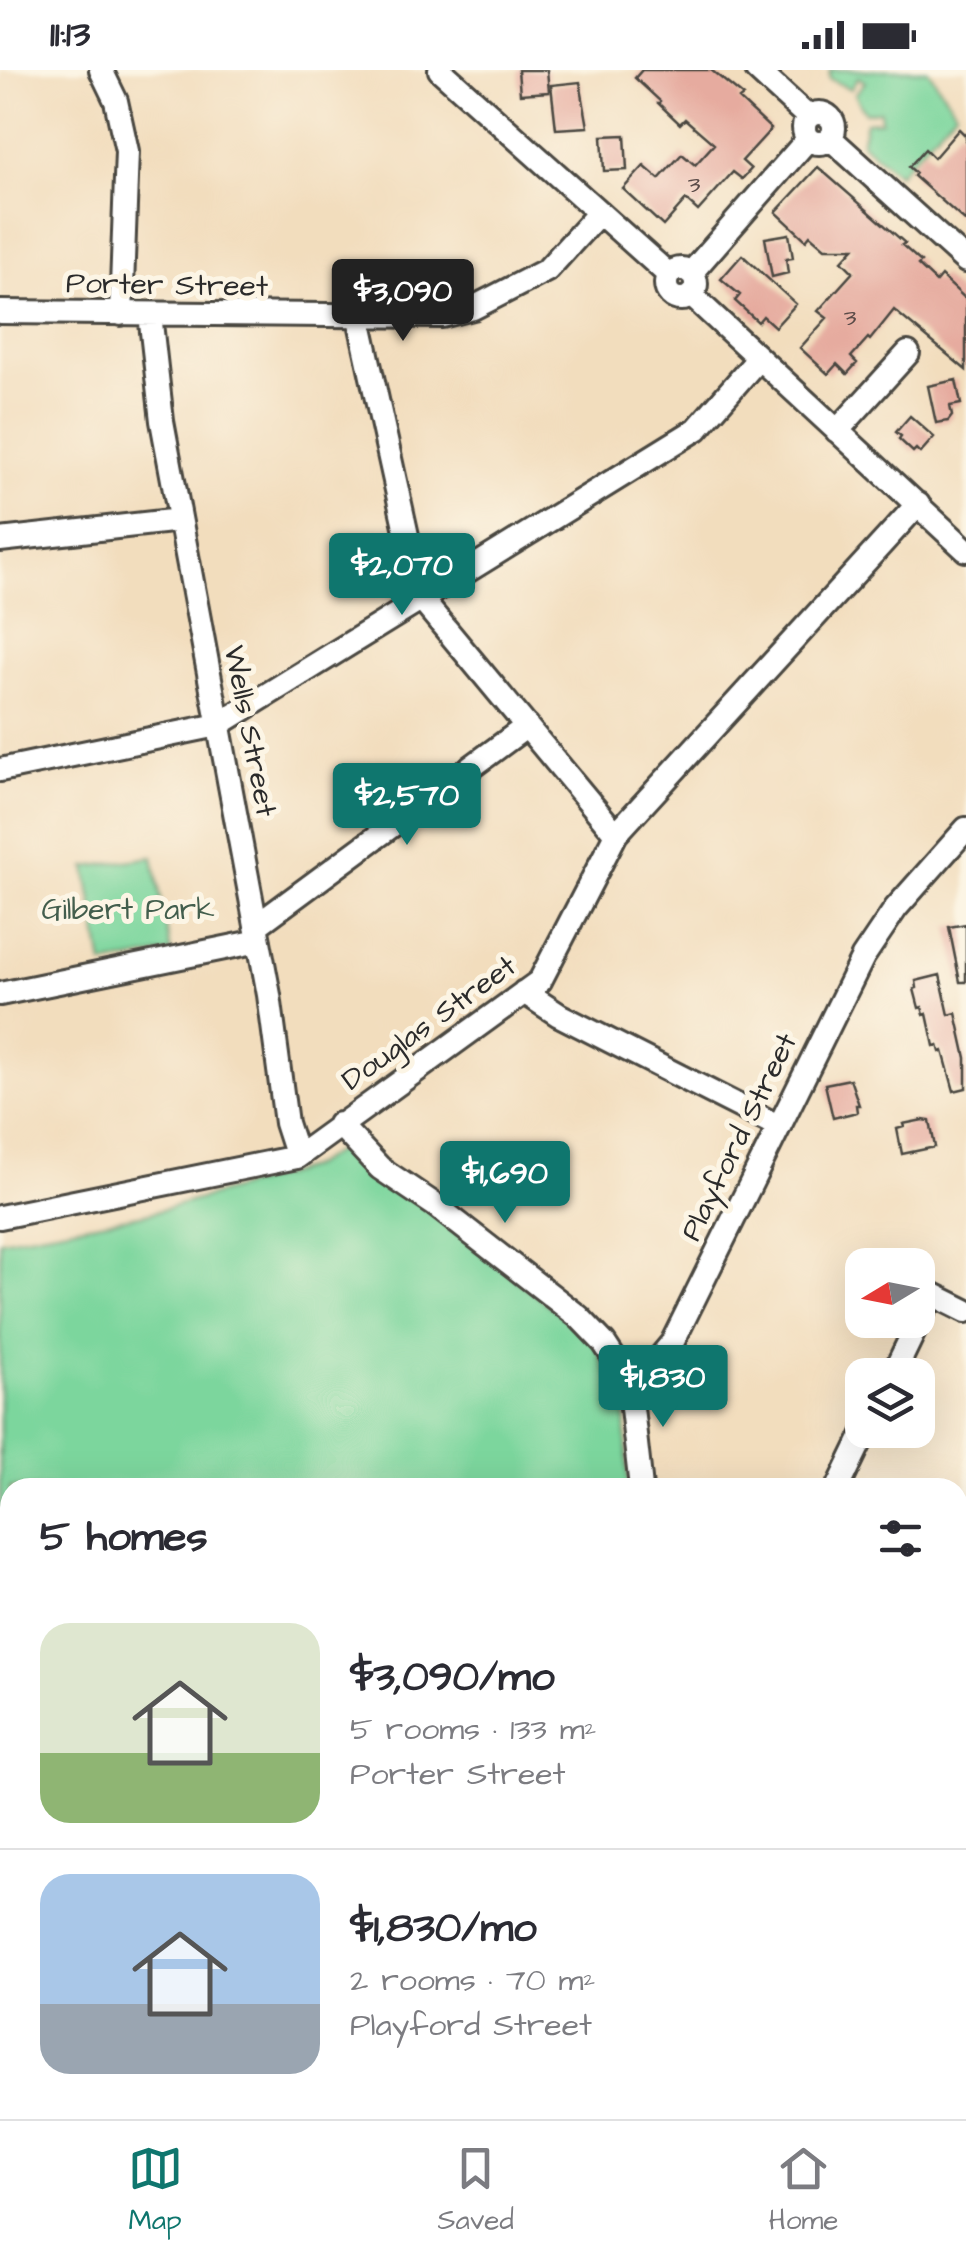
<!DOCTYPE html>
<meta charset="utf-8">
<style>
:root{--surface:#fff;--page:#f2f2f3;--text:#2b2b33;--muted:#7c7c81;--line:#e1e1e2;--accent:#0f766e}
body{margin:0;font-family:"Architects Daughter",sans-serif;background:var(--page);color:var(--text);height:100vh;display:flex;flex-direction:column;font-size:38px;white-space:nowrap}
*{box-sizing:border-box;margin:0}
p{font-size:32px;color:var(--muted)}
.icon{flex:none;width:55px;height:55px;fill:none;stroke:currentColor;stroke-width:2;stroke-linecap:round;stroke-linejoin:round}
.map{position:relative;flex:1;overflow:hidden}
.side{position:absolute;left:0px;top:1408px;width:968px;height:642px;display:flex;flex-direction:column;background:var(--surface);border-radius:30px 30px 0 0;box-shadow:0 10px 40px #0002}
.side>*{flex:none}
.needle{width:65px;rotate:260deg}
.fabs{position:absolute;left:845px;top:1178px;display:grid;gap:20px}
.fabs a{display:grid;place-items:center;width:90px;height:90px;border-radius:20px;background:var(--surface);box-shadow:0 10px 40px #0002;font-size:50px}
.price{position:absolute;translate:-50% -85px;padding:0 22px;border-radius:10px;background:var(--accent);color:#fff;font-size:32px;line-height:65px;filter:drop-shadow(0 2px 5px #0008)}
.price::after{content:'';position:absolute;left:50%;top:60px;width:30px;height:22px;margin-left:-15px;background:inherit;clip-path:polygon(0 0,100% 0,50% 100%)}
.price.selected{background:#222;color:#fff}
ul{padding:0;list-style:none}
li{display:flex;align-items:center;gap:30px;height:250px;padding:0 40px}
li+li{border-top:2px solid var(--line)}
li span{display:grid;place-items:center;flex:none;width:280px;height:200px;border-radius:30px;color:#555}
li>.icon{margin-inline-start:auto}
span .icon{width:120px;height:120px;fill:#fffc;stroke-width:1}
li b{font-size:42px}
h2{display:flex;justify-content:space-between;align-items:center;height:120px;padding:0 40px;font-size:42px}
.status{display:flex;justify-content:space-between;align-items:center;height:70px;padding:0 50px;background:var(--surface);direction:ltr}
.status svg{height:28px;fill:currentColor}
.tabs{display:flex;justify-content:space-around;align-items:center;height:140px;border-top:2px solid var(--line);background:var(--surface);font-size:28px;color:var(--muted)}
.tabs a{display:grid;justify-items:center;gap:5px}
.tabs .selected{color:var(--accent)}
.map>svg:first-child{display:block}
</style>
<div class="status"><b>11:13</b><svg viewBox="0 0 49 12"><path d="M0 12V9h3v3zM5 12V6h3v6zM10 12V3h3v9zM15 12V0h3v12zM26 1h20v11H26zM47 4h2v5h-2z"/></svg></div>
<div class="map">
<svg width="966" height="2049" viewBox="0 0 966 2049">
<rect width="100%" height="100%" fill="#fcf5e5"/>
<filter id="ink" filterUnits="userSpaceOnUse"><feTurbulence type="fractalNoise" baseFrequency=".01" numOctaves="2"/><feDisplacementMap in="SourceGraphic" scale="20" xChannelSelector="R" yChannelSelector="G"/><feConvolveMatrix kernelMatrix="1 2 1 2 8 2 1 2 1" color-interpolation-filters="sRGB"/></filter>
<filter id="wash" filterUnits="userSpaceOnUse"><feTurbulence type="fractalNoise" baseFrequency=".0048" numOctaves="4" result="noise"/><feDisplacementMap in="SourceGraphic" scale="40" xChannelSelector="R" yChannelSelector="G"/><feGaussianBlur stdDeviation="2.25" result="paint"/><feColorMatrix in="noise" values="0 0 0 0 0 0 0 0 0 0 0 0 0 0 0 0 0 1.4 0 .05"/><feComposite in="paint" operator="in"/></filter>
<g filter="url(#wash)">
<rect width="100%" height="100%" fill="#f2ddbd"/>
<path fill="#7cd69d" stroke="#548064" stroke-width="2.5" d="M830 0H928L956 41 898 104 861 73 866 52 881 51 880 41 865 43 855 24 865 12 858 7 851 19 829 9Z
M153 787 171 882 103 895 86 797Z
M347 1075 594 1271 625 1344 628 1417 10 1418V2040H585L579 2049H0V1170L151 1143 309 1098Z"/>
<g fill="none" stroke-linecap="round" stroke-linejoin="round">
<path stroke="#86b7f2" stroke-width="5" d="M576 2049 581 2040"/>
</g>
<g id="blocks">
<path fill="#e6ab9f" d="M518 0H547L549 22 520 24Z
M642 0H711L743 26 739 29 771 59 742 91 751 99 742 109 733 102 698 141 686 130 663 156 623 119 644 96 659 109 682 84 695 95 714 74 685 49 680 54 658 33 660 31 635 8Z
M580 12 588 57 556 59 551 15Z
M959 59 966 66V152L914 106 916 103 909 97 925 79 934 88Z
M625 65 627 100 604 101 602 66Z
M818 97 905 173 902 175 921 192 918 195 936 212 941 206 966 229V300L894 240 870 270 868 268 851 287 857 293 847 304 837 294 828 304 800 278 827 248 818 241 853 202 842 191 854 178H825L810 165 806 170 776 142Z
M789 164 793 188 786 189 788 203 772 207 765 168Z
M742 185 796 234 775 257 763 246 758 252 735 231 740 225 721 209Z
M956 310 961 334 950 336 952 346 948 351 936 353 928 316Z
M910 346 934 367 920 383 916 379 913 382 899 369 901 366 896 362Z
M966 854V912H960L949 857Z
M940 905 949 945 956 943 966 988V1018L954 1021 943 981 940 982 938 975 934 976 927 944 924 945 922 937 919 938 914 919 917 918 916 911Z
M850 1009 859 1035H856L857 1042 833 1048 825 1014Z
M923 1050 930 1051 935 1077 902 1084 897 1059 904 1057 903 1054Z"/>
</g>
</g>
<g filter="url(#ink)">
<use href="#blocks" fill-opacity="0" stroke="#494641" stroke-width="2.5"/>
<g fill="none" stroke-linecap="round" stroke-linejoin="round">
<defs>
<path id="minor" d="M101 0 116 31 127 81 121 244
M440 0 669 205
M757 0 808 47
M804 58a15 15 0 1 1 30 0a15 15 0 1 1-30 0Z
M830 68 966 191
M666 214a15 15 0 1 1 30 0a15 15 0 1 1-30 0Z
M691 203 808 69
M691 225 966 480
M0 242 442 246 473 238 547 200 598 144
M150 244 162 351 269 925 286 1053 297 1087
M359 248 421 529 616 764
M837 361 908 283
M0 470 180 450
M0 700 218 655 697 359 758 289
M256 856 527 656
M524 922 559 945 778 1056
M0 924 259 871
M339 1054 380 1098 435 1135 579 1247 604 1273 629 1311 641 1418
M0 1147 297 1087 540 911 616 764 918 434
M893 1305 932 1224 966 1241
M629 1311 652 1297 672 1273 863 887 896 838 966 759
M838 1418 866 1360
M958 1646 966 1629
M958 1918 966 1922
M958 1948 966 1952
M679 2040 699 2049
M616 2049 622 2040"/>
</defs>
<use href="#minor" stroke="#494641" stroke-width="28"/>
<use href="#minor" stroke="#fff" stroke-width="22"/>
</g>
</g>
<g text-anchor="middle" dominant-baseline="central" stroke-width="10" stroke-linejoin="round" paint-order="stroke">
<g font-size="25" fill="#5a4b48">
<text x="694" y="114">3</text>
<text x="850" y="247">3</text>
</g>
<g font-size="30" fill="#2b2b2b" stroke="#fcf5e5">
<text transform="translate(167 215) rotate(1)">Porter Street</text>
<text transform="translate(250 661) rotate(79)">Wells Street</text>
<text transform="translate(429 953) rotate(-36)">Douglas Street</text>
<text transform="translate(739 1067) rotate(-64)">Playford Street</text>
</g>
<g font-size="30" fill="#435e4d" stroke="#fcf5e5">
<text x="128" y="840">Gilbert Park</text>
</g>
</g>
</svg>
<div class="fabs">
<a><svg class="needle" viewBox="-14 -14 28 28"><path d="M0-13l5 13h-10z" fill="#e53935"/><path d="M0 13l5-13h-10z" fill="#7c7c81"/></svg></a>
<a><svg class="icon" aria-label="layers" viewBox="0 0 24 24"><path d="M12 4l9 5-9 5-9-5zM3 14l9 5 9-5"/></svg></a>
</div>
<b class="price selected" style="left:403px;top:274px">$3,090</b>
<b class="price" style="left:402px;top:548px">$2,070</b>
<b class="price" style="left:407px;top:778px">$2,570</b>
<b class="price" style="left:505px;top:1156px">$1,690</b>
<b class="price" style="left:663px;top:1360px">$1,830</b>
<section class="side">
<h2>5 homes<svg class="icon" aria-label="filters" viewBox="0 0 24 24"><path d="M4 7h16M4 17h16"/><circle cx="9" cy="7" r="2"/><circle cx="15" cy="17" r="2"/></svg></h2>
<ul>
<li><span style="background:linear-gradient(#dfe7d0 65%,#8fb573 0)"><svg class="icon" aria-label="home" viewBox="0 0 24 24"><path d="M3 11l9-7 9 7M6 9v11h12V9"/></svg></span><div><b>$3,090/mo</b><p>5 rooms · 133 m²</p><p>Porter Street</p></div></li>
<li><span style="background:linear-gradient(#a9c7e8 65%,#9aa5b1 0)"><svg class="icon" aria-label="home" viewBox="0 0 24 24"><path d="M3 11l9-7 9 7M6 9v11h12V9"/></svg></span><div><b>$1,830/mo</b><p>2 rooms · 70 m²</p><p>Playford Street</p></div></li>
</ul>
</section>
</div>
<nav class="tabs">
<a class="selected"><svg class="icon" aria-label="map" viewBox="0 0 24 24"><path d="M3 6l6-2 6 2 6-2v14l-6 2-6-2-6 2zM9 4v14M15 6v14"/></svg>Map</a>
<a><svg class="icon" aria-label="saved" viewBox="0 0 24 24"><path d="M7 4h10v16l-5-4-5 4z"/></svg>Saved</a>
<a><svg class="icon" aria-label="home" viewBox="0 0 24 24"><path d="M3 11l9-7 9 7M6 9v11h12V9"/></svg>Home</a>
</nav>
